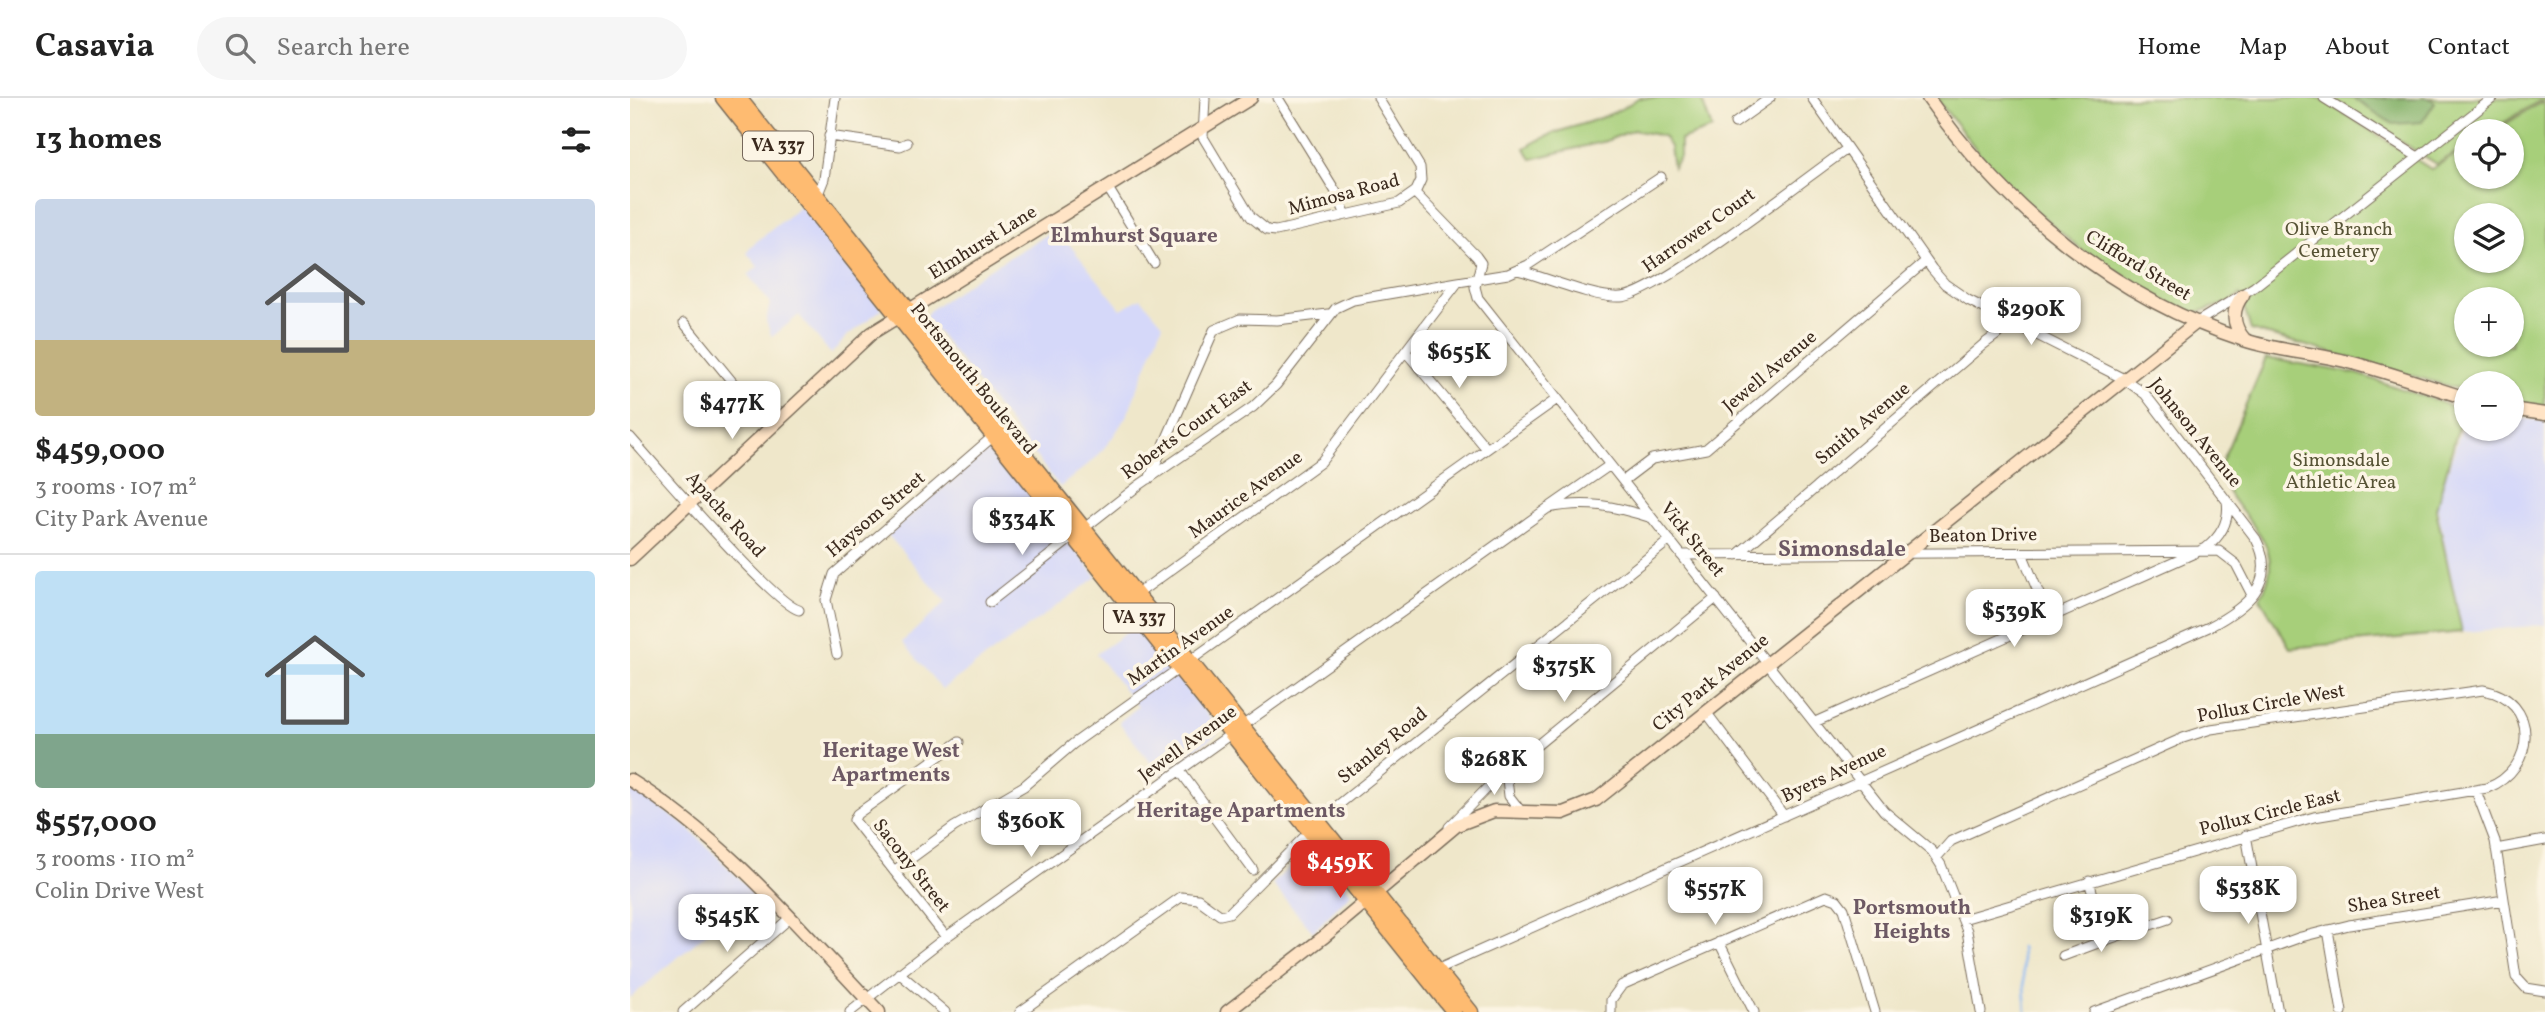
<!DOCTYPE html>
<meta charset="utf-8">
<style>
:root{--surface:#fff;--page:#f6f6f6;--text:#222;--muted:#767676;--line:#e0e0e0;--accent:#d93025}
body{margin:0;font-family:Vollkorn,serif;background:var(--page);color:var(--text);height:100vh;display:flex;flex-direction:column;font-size:26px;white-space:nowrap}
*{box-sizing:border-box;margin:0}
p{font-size:23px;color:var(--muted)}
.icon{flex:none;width:38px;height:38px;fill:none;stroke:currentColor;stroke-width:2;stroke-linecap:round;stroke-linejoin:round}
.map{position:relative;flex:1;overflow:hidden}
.sheet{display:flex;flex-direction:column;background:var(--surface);width:630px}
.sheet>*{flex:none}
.fabs{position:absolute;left:1824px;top:21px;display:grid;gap:14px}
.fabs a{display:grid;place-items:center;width:70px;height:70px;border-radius:50%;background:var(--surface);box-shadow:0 2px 5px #0004;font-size:35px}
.price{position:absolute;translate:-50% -60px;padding:0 16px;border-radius:14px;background:#fff;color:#222;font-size:23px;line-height:46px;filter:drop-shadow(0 2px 4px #0008)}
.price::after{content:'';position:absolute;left:50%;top:42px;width:21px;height:16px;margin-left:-10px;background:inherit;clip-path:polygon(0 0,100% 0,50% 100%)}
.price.current{background:var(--accent);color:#fff}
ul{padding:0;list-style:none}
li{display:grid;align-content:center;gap:14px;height:371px;padding:0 35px}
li+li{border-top:2px solid var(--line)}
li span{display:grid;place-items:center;height:217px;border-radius:7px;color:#555}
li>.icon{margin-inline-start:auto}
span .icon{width:126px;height:126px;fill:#fffc;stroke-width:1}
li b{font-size:30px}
h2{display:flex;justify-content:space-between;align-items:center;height:84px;padding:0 35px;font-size:30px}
header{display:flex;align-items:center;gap:42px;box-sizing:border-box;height:98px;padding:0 35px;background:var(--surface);border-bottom:2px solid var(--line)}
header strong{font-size:33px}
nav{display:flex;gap:38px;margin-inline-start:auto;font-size:24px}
.search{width:490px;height:63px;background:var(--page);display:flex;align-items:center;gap:18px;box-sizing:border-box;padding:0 24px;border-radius:38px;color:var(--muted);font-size:26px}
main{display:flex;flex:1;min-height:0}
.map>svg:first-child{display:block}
</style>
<header>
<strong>Casavia</strong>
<div class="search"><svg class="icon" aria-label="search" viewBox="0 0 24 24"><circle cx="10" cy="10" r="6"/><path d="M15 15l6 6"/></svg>Search here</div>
<nav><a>Home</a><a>Map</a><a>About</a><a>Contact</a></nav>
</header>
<main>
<section class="sheet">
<h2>13 homes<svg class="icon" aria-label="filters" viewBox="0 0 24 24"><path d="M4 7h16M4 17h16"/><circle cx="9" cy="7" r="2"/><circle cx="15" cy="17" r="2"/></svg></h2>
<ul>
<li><span style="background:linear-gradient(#c9d6e8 65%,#c2b280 0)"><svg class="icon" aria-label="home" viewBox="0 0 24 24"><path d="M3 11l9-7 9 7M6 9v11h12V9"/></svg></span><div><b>$459,000</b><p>3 rooms · 107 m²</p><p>City Park Avenue</p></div></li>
<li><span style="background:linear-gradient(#bfe0f5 75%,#7fa58c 0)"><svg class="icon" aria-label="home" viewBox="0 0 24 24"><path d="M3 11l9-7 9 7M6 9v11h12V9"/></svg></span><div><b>$557,000</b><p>3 rooms · 110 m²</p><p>Colin Drive West</p></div></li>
</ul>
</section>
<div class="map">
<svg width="1915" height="914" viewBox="0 0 1915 914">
<rect width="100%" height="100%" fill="#fcf5e5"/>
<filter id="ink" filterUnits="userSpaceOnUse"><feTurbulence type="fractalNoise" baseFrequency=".0143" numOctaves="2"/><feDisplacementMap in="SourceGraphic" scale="14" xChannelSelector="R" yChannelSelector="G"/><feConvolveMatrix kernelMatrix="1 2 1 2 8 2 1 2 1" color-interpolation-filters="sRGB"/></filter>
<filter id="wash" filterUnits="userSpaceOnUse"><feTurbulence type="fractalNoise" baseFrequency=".00686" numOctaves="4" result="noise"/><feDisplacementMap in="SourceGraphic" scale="28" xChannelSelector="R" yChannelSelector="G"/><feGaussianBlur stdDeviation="1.57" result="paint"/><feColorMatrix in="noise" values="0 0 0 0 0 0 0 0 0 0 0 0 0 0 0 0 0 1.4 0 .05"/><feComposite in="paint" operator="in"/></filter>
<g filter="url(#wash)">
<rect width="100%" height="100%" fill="#efe7ca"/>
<path fill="#d5d8f9" d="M171 108 252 211 218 237 201 256 169 217 142 239 136 223 140 205 118 177 128 169 117 155 121 148Z
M427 131 491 211 511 200 533 226 498 315 485 336 467 359 430 389 296 219 299 213 356 173Z
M1836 315V331H1881V319L1915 323V527L1833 534 1807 407Z
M362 348 467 479 312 591 272 544 316 504 258 437Z
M507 527 589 631 587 636 530 677 489 624 508 609 466 556Z
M0 689 56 728 124 795 0 900Z
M683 747 721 795 683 834 642 786Z"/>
<path fill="#a7cf7a" stroke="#717c4c" stroke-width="2" fill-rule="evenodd" d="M1008 0H1071L1082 31 1050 42V59L1043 69 1040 49 1033 38 1003 32 976 43 901 61 895 50C933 25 969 29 1008 0Z
M1306 0H1690L1801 71 1836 51V79H1881V33H1864L1910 5 1915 7V311L1881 306V285H1836V293L1621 232 1610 197 1599 205 1560 216 1545 209 1450 151 1369 80ZM1836 117H1881V163H1836ZM1836 201H1881V247H1836Z
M1701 0H1915V4L1909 3 1860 33H1836V48L1807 66Z
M1636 260 1728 276 1833 312 1806 411 1832 534 1660 550 1630 500C1666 437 1594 420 1590 368Z"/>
<path fill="#85b26a" stroke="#606e44" stroke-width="2" d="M1722 0H1799L1805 4 1792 24 1763 26Z"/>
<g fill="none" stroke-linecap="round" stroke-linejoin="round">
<path stroke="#88b8f4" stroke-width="2.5" d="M1391 849 1396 914"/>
</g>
</g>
<g filter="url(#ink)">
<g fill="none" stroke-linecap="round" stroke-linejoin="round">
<defs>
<path id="street" d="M575 0 573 39 621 119 637 132 646 133 769 105 786 93 791 82 790 69 748 0
M648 0 706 94 716 117
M1694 0 1788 59
M1105 25 1140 0
M199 38 270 48 277 45
M478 90 524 165
M785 95 846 158 851 165 845 189 848 200 1254 713 1302 753 1311 767 1337 833 1351 914
M186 101 194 81 205 0
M888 172C913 179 967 201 991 199 1027 197 1177 79 1217 51
M1567 224 1624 189 1863 0
M54 225 140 330
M776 254 857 351
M0 339C25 367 144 506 169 512
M519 381 584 232 610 221 647 222 698 216
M993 383 1022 361 1076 351 1296 163
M921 408 980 367
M1392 455 1419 520
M1051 457 1589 453 1606 466 1622 497
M1107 457 1354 246 1384 224
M503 499 691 364 828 184 878 176 898 167 1031 79
M360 504 508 388 623 309 646 287 706 210 723 202 828 184
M207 556 196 502 204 476 367 335
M1076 614 1154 718
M1185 624 1576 450C1591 438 1600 423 1597 403
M550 673 623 772
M876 673 879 698 890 712
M1846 693 1865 743 1886 879 1896 890 1915 893
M819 729 866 681 1086 500
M1616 737 1648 914
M1866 751 1915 742
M1307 759 1321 743 1553 640 1581 631 1853 592C1910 602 1907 671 1857 690L1684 719 1333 821
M264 773 324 729 394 688 443 646 927 301
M1459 783 1476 842 1538 821
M1698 832 1712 914
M316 839 224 722 227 716 329 644
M1089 844 1124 914
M1433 858 1476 842
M806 872 1579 529C1615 510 1649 485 1626 441L1515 296 1494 281 1338 202 1315 186 1302 171 1182 0
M269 875 315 914
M53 914 161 819
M220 914 316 839 918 410C957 402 985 408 1022 420
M390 914 551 799 568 801 590 817 599 815 697 716 1040 442
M981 914V902L992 887 1196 798 1207 802 1214 811 1245 914
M1464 914 1671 839 1719 827 1874 802"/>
<path id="secondary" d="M1298 0C1375 110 1486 201 1614 242 1648 253 1684 255 1719 264 1758 274 1797 288 1836 300
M1613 197C1601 212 1602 227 1615 242
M1881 311 1915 316
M0 461 242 235 621 0
M0 682C98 743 170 831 249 914
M597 914 695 838 827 727 864 713 933 715 966 702 1567 224"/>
<path id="primary" d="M93 0 824 914
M109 0 841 914"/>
</defs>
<use href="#street" stroke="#7a6c5a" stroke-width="11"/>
<use href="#secondary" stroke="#7a6c5a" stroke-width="15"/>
<use href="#primary" stroke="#7a6c5a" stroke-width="17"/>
<use href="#street" stroke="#fff" stroke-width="9"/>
<use href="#secondary" stroke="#ffe4c6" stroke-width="12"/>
<use href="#primary" stroke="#febb71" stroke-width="14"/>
</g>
</g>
<g text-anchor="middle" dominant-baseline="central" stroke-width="7" stroke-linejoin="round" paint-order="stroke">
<g fill="#fcf5e5" stroke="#75675a" stroke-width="2">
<rect x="113" y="33.5" width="70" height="29" rx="5"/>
<rect x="474" y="505.5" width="70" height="29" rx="5"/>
</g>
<g font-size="18" font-weight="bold" fill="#3b2a1e">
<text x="148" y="48">VA 337</text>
<text x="509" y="520">VA 337</text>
</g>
<g font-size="19" fill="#3b2a1e" stroke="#fcf5e5">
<text transform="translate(714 97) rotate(-15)">Mimosa Road</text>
<text transform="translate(1069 133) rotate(-35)">Harrower Court</text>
<text transform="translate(353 145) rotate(-32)">Elmhurst Lane</text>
<text transform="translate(1508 168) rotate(31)">Clifford Street</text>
<text transform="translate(1140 274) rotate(-40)">Jewell Avenue</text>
<text transform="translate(343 281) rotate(51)">Portsmouth Boulevard</text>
<text transform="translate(1233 326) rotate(-40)">Smith Avenue</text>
<text transform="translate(557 332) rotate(-36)">Roberts Court East</text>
<text transform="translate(1565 335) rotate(51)">Johnson Avenue</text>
<text transform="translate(616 397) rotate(-36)">Maurice Avenue</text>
<text transform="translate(95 417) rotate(48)">Apache Road</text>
<text transform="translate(246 417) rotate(-40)">Haysom Street</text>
<text transform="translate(1353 438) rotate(-1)">Beaton Drive</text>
<text transform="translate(1062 442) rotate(51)">Vick Street</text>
<text transform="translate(551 548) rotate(-35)">Martin Avenue</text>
<text transform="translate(1081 585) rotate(-39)">City Park Avenue</text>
<text transform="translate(1641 606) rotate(-10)">Pollux Circle West</text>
<text transform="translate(558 646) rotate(-36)">Jewell Avenue</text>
<text transform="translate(753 648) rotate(-39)">Stanley Road</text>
<text transform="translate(1204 676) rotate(-25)">Byers Avenue</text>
<text transform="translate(1640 715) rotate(-14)">Pollux Circle East</text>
<text transform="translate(281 768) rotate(52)">Sacony Street</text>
<text transform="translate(1764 802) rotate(-9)">Shea Street</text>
</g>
<g font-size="19" fill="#565335" stroke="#fcf5e5">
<text x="1709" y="132">Olive Branch<tspan x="1709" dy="22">Cemetery</tspan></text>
<text x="1711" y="363">Simonsdale<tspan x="1711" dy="22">Athletic Area</tspan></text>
</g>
<g font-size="21" font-weight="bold" fill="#6d5964" stroke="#fcf5e5">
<text x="504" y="138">Elmhurst Square</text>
<text x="261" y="653">Heritage West<tspan x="261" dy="24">Apartments</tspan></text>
<text x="611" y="713">Heritage Apartments</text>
<text x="1282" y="810">Portsmouth<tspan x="1282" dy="24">Heights</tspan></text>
</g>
<g font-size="23" font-weight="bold" fill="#6d5964" stroke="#fcf5e5">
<text x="1212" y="452">Simonsdale</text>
</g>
</g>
</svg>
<div class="fabs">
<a><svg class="icon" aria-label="locate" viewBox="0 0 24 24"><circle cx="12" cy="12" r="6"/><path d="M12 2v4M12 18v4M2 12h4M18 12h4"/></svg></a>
<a><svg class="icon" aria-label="layers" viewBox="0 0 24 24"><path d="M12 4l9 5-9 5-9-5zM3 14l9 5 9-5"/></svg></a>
<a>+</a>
<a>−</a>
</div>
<b class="price" style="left:1401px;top:249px">$290K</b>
<b class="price" style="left:829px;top:292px">$655K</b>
<b class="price" style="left:102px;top:343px">$477K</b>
<b class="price" style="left:392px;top:459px">$334K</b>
<b class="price" style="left:1384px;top:551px">$539K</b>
<b class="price" style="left:934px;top:606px">$375K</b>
<b class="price" style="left:864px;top:699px">$268K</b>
<b class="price" style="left:401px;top:761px">$360K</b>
<b class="price current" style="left:710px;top:802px">$459K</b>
<b class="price" style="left:1618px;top:828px">$538K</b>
<b class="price" style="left:1085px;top:829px">$557K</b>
<b class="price" style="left:97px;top:856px">$545K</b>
<b class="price" style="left:1471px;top:856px">$319K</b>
</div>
</main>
